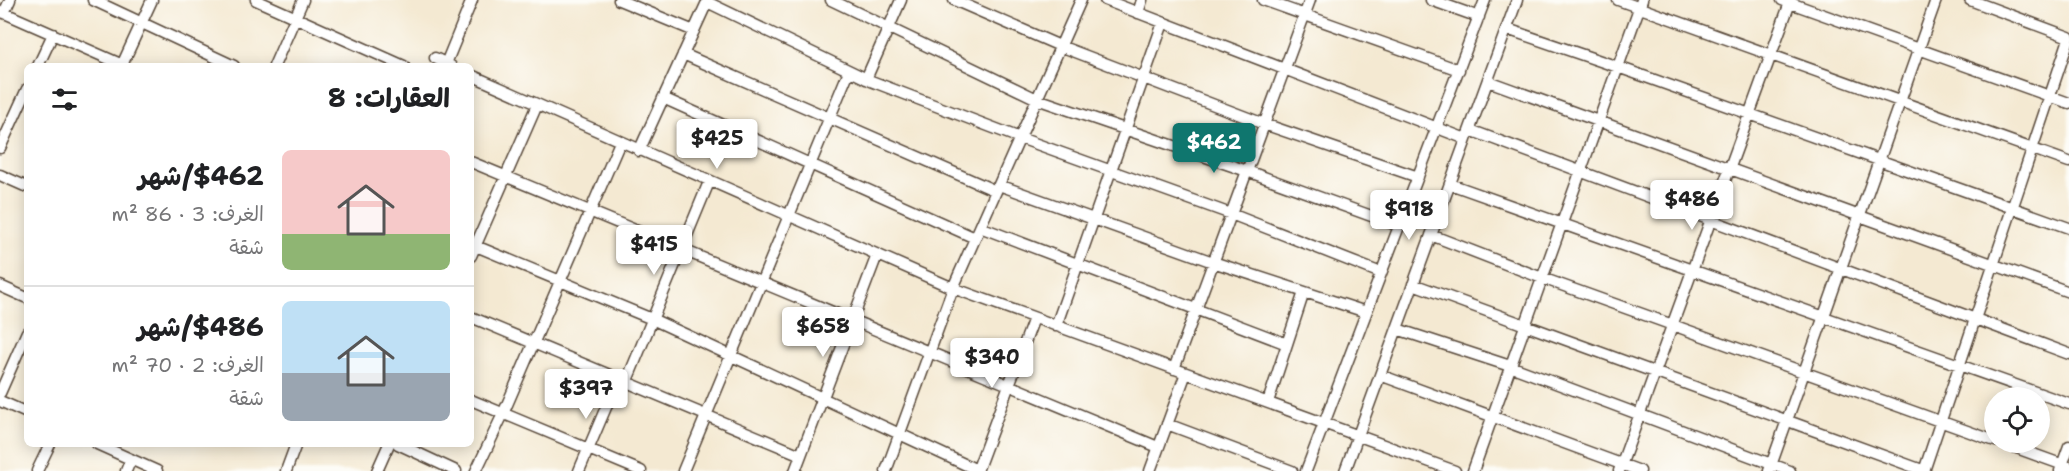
<!DOCTYPE html>
<html lang="ar">
<meta charset="utf-8">
<style>
:root{--surface:#fff;--page:#f6f6f6;--text:#202124;--muted:#757577;--line:#e0e0e0;--accent:#0f766e}
body{margin:0;font-family:"Shantell Sans","Playpen Sans Arabic",sans-serif;background:var(--page);color:var(--text);direction:rtl;height:100vh;display:flex;flex-direction:column;font-size:22px;white-space:nowrap}
*{box-sizing:border-box;margin:0}
p{font-size:20px;color:var(--muted)}
.icon{flex:none;width:33px;height:33px;fill:none;stroke:currentColor;stroke-width:2;stroke-linecap:round;stroke-linejoin:round}
.map{position:relative;flex:1;overflow:hidden;direction:ltr}
.sheet{position:absolute;left:24px;top:63px;width:450px;height:384px;display:flex;flex-direction:column;background:var(--surface);border-radius:9px;box-shadow:0 3px 15px #0003;direction:rtl}
.sheet>*{flex:none}
.fabs{position:absolute;left:1984px;top:387px;display:grid;gap:12px}
.fabs a{display:grid;place-items:center;width:66px;height:66px;border-radius:50%;background:var(--surface);box-shadow:0 3px 15px #0003;font-size:30px}
.price{position:absolute;translate:-50% -51px;padding:0 14px;border-radius:6px;background:#fff;color:#222;font-size:20px;line-height:39px;filter:drop-shadow(0 2px 3px #0008)}
.price::after{content:'';position:absolute;left:50%;top:36px;width:18px;height:14px;margin-left:-9px;background:inherit;clip-path:polygon(0 0,100% 0,50% 100%)}
.price.active{background:var(--accent);color:#fff}
ul{padding:0;list-style:none}
li{display:flex;align-items:center;gap:18px;height:150px;padding:0 24px}
li+li{border-top:2px solid var(--line)}
li span{display:grid;place-items:center;flex:none;width:168px;height:120px;border-radius:9px;color:#555}
li>.icon{margin-inline-start:auto}
span .icon{width:72px;height:72px;fill:#fffc;stroke-width:1}
li b{font-size:26px}
h2{display:flex;justify-content:space-between;align-items:center;height:72px;padding:0 24px;font-size:26px}
.map>svg:first-child{display:block}
</style>
<div class="map">
<svg width="2069" height="471" viewBox="0 0 2069 471">
<rect width="100%" height="100%" fill="#fdfcf7"/>
<filter id="ink" filterUnits="userSpaceOnUse"><feTurbulence type="fractalNoise" baseFrequency=".0167" numOctaves="2"/><feDisplacementMap in="SourceGraphic" scale="12" xChannelSelector="R" yChannelSelector="G"/><feConvolveMatrix kernelMatrix="1 2 1 2 8 2 1 2 1" color-interpolation-filters="sRGB"/></filter>
<filter id="wash" filterUnits="userSpaceOnUse"><feTurbulence type="fractalNoise" baseFrequency=".008" numOctaves="4" result="noise"/><feDisplacementMap in="SourceGraphic" scale="24" xChannelSelector="R" yChannelSelector="G"/><feGaussianBlur stdDeviation="1.35" result="paint"/><feColorMatrix in="noise" values="0 0 0 0 0 0 0 0 0 0 0 0 0 0 0 0 0 1.4 0 .05"/><feComposite in="paint" operator="in"/></filter>
<g filter="url(#wash)">
<rect width="100%" height="100%" fill="#f4e9d2"/>
</g>
<g filter="url(#ink)">
<g fill="none" stroke-linecap="round" stroke-linejoin="round">
<defs>
<path id="minor" d="M93 0 234 66
M256 0 404 66
M619 0 694 31
M831 0 1037 99 1247 171 1399 226
M954 0 1060 46 1264 124 1418 177
M1105 0 1466 139
M1263 0 1459 70
M1431 0 1479 17
M1618 0 2069 162
M1782 0 2069 103
M1970 0 2069 37
M707 2 871 81 1020 138 1231 214 1381 273
M0 11 125 66
M4 13 10 0
M1138 13 1142 0
M1507 29 1618 67 2069 228
M683 54 996 191
M435 58 451 66
M122 65 152 0
M38 66 53 34
M274 66 303 0
M445 66 472 0
M471 75 953 288 1455 471
M866 79 901 0
M1488 81 2069 292
M663 98 975 238
M1470 130 2069 354
M0 148 27 89
M639 151 708 0
M471 162 1158 447
M0 175 27 187
M1450 184 2069 404
M999 185 1213 262 1366 312
M980 227 1287 344
M1431 235 1542 278 1995 441
M471 244 652 319 977 470
M471 256 537 105
M1413 284 1925 471
M0 286 27 298
M471 317 801 455
M1056 326 1163 23
M1397 329 1510 366 1790 471
M1174 369 1310 0
M1380 375 1640 471
M626 383 709 182
M0 393 27 332
M471 400 641 471
M0 401 27 413
M1268 402 1304 292
M1167 424 1292 471
M2000 442 2069 467
M97 444 157 471
M398 444 456 471
M37 471 50 444
M126 471 131 459
M286 471 296 444
M377 471 389 444
M476 471 503 414 620 142
M579 471 618 379
M683 471 849 71
M795 471 877 255
M886 471 953 288 1081 0
M977 471 1034 318
M1150 471 1186 373
M1306 471 1485 0
M1345 471 1517 0
M1473 471 1642 0
M1619 471 1791 0
M1769 471 1936 0
M1924 471 2069 39
M2060 471 2069 446"/>
</defs>
<use href="#minor" stroke="#574739" stroke-width="13"/>
<use href="#minor" stroke="#fff" stroke-width="10"/>
</g>
</g>
</svg>
<div class="fabs">
<a><svg class="icon" aria-label="locate" viewBox="0 0 24 24"><circle cx="12" cy="12" r="6"/><path d="M12 2v4M12 18v4M2 12h4M18 12h4"/></svg></a>
</div>
<b class="price" style="left:717px;top:170px">$425</b>
<b class="price active" style="left:1214px;top:174px">$462</b>
<b class="price" style="left:1692px;top:231px">$486</b>
<b class="price" style="left:1409px;top:241px">$918</b>
<b class="price" style="left:654px;top:276px">$415</b>
<b class="price" style="left:823px;top:358px">$658</b>
<b class="price" style="left:992px;top:389px">$340</b>
<b class="price" style="left:586px;top:420px">$397</b>
<section class="sheet">
<h2>العقارات: 8<svg class="icon" aria-label="filters" viewBox="0 0 24 24"><path d="M4 7h16M4 17h16"/><circle cx="9" cy="7" r="2"/><circle cx="15" cy="17" r="2"/></svg></h2>
<ul>
<li><span style="background:linear-gradient(#f6c9c9 70%,#8fb573 0)"><svg class="icon" aria-label="home" viewBox="0 0 24 24"><path d="M3 11l9-7 9 7M6 9v11h12V9"/></svg></span><div><b>$462/شهر</b><p>الغرف: 3 · 86 m²</p><p>شقة</p></div></li>
<li><span style="background:linear-gradient(#bfe0f5 60%,#9aa5b1 0)"><svg class="icon" aria-label="home" viewBox="0 0 24 24"><path d="M3 11l9-7 9 7M6 9v11h12V9"/></svg></span><div><b>$486/شهر</b><p>الغرف: 2 · 70 m²</p><p>شقة</p></div></li>
</ul>
</section>
</div>
